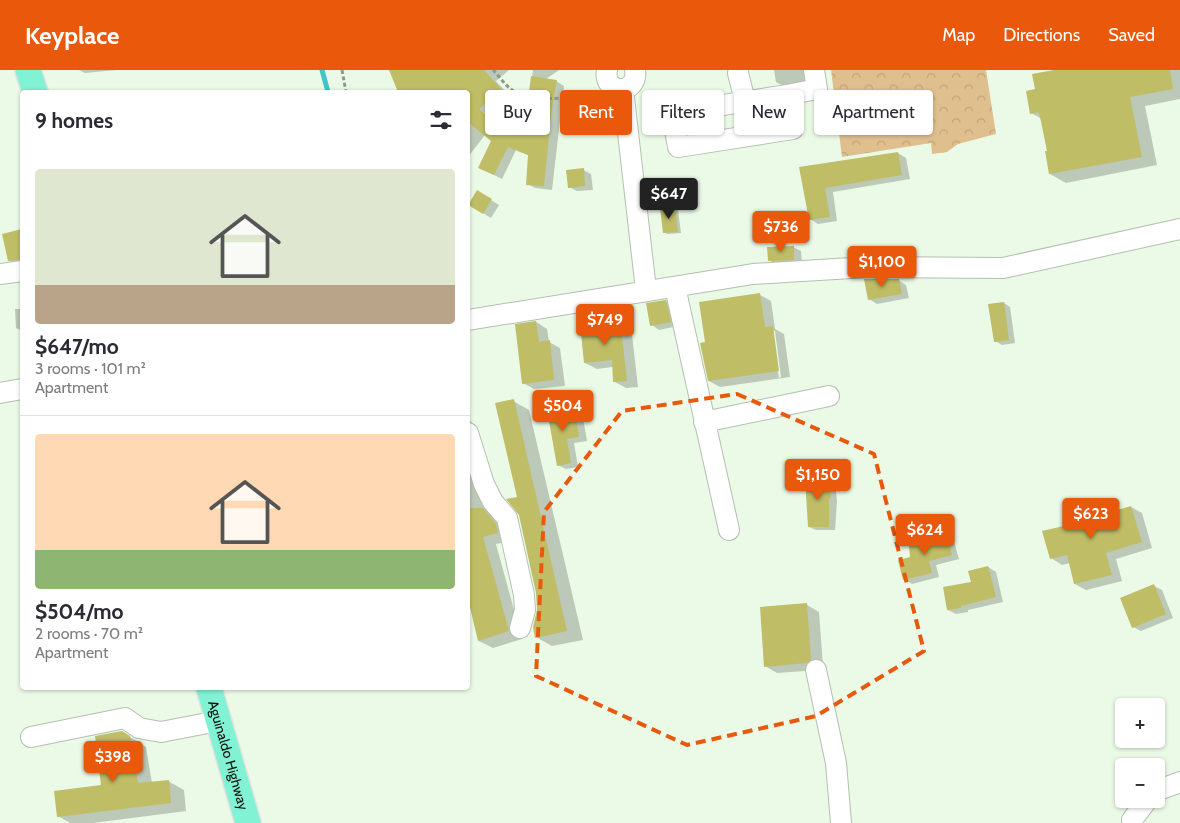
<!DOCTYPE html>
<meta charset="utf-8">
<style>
:root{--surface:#fff;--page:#f7f7f7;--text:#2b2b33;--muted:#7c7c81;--line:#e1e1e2;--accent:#ea580c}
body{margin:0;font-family:Cabin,sans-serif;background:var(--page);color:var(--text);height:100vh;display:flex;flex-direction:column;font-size:19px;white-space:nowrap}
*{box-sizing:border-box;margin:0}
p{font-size:16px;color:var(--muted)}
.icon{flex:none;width:28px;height:28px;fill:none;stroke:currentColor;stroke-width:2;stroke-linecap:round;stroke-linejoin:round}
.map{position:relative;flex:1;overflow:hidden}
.side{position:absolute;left:20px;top:20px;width:450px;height:600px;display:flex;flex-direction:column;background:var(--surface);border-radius:5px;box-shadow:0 1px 4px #0004}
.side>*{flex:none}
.banner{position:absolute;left:485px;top:20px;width:475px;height:45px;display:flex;gap:10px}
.controls{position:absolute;left:1115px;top:628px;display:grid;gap:10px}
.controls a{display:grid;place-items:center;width:50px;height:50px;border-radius:5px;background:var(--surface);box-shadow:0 1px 4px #0004;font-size:25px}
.price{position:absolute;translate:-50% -42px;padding:0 11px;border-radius:5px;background:var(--accent);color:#fff;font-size:16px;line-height:32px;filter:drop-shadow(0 1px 2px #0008)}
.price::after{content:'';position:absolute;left:50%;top:30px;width:15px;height:11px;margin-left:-8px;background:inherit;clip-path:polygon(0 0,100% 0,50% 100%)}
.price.active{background:#222;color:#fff}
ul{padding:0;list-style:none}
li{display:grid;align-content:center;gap:10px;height:265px;padding:0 15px}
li+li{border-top:1px solid var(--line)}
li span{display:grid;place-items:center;height:155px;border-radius:5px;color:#555}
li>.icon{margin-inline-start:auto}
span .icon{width:90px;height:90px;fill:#fffc;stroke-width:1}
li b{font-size:21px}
h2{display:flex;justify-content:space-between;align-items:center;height:60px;padding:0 15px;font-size:21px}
.pill{padding:0 18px;border-radius:5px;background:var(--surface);box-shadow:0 1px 4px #0004;font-size:18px;line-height:45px}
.pill.active{background:var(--accent);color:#fff}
header{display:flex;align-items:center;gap:30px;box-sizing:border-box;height:70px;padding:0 25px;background:var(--accent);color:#fff}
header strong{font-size:24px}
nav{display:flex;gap:28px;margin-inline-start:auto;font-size:18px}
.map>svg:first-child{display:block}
</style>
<header>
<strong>Keyplace</strong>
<nav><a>Map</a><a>Directions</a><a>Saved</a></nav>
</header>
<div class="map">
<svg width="1180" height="753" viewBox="0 0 1180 753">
<defs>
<pattern id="park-crowns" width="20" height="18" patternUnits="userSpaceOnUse" patternTransform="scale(1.25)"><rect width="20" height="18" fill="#e0bf8f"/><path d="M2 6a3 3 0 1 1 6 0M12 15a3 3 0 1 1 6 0" fill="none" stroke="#bfa37a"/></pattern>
</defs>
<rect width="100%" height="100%" fill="#ebfae7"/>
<path fill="url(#park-crowns)" d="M831 0H986L996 64 958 74 947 82 932 84 931 73 842 87Z"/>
<path fill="#0003" fill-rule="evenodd" d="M79 0H117L85 3Z
M390 0H509L496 11 507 23 484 43 495 52 468 87V22H400Z
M533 0H559L546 9 556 11 564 16 552 120 535 118 528 114 530 86 516 80 502 109 488 102 499 57 511 64 529 32Z
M774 0H807L809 16 789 19 776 12Z
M1061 0H1180V29L1145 36 1157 95 1066 113 1050 104 1049 82 1042 49 1031 43 1036 20Z
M599 45 603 47 606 56 599 61 589 54Z
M898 83 906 88 910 109 833 122 837 151 818 154 810 149 801 98Z
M583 100 591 104 593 120 577 121 569 117Z
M478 122 499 135 491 148 470 135Z
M675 138 678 140 681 163 667 164 664 162Z
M22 161V194L17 195 9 190 3 165Z
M793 177 801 181 802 193 777 195 769 190Z
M898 210 906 215 909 228 877 234 869 229Z
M760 225 771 231 775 259 784 264 790 307 720 317 709 311 706 273ZM772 261H775L781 307 779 308Z
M666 231 673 236 678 256 659 260 652 255Z
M1004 233 1010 237 1015 273 1002 275 995 271Z
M15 239H22V261L16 258Z
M620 250 631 256 638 317 626 318 615 312 613 297 597 299 585 293Z
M536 252 547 259 549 272 560 278 565 316 534 319 523 313Z
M513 331 529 340 583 570 552 576 536 567 538 540 537 522 519 428Z
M574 337 582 342 587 371 574 373 578 397 566 399 558 395Z
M468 349 471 351 497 448 511 471 496 474 522 569 493 578 479 571 468 524Z
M828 407 835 411 837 432 835 460H816L809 457Z
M1089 431 1100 438 1102 446 1131 437 1142 443 1152 478 1116 489 1122 511 1086 520 1075 514 1070 493 1062 495 1051 488 1070 455Z
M945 463 953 468 959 489 936 495 939 507 912 514 904 509 911 488 931 475Z
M988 497 996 502 1003 532 968 540V542L956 544 948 540Z
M1154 516 1162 520 1173 548 1141 561 1133 557Z
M807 535 819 542 823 596 819 600 777 603 765 596Z
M122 662 146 677 152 713 168 711 184 720 186 741 93 753H70L58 746 103 716Z"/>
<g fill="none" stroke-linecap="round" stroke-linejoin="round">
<path stroke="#42c5ca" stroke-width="5" d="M322 0 328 22"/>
</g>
<path fill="#bfbd65" d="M389 0H484L501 19 479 39 509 64 517 28 528 30 531 6 557 10 552 37 544 116 526 115 528 85 508 77 494 105 478 98 491 71 468 52V22H398Z
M1054 0H1170L1173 19 1130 27 1142 87 1049 104 1045 81H1047L1039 42 1030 44 1026 21 1035 19 1032 4Z
M599 44 603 54 598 58 594 60 587 55 591 47Z
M898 82 902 105 825 118 830 147 809 150 799 97Z
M584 98 585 116 568 118 566 100Z
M477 120 492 129 483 144 468 135Z
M675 137 678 162 663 163 660 138Z
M22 159V189L8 191 2 164Z
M794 176V190L768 191 767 177Z
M864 209H899L902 224 868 230Z
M760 223 765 257 773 256 779 301 708 311 700 273 705 272 699 232Z
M666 230 671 252 650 256 646 233Z
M1004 232 1009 270 994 272 988 234Z
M620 249 627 311 613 312 612 290 584 293 580 253Z
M536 251 539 272 550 270 554 310 522 314 515 254Z
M514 329 567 561 535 568 533 557 537 540 536 523 519 445 506 429 517 427 495 333Z
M574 336 579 367 567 369 571 393 557 396 547 340Z
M829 406 831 428 829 429V457H808L805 408Z
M1089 430 1093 447 1131 436 1142 472 1106 483 1112 505 1074 514 1067 485 1050 489 1042 461 1068 455 1064 436Z
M468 438H483L496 454 498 463 483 467 509 561 478 571 468 529Z
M946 462 952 485 929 491 932 503 903 510 898 490 910 487 909 476 929 474 927 467Z
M988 496 996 527 961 536V538L947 540 943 517 971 512 968 501Z
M1154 514 1166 544 1132 558 1120 528Z
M807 533 811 590 806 593 764 597 760 537Z
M122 661 130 666 138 713 169 710 171 733 57 747 54 721 101 715 95 666Z"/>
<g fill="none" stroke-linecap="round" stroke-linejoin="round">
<defs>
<path id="minor" d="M607 0C602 25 639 26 635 0
M738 3 745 31
M623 19 646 220
M787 25 793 59 678 77 672 43 787 25 817 19 814 0
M0 204 22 201
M675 217 729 460
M468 250 753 204 868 197 1003 198 1180 159
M0 323 22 319
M704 352 829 326
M468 363 484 414 493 432 507 448 524 525 525 540 520 558
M816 600 836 693 841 753
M31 667 125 648 139 658 161 662 218 651
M1156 721 1180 712
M1133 753 1132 750 1148 729"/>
<g id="major">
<path d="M28 0 35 22"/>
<path id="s1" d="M209 618 248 753"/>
</g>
</defs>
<use href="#minor" stroke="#b3c0af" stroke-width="22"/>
<use href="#major" stroke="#e1e2e1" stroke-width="28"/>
<path stroke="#8f998c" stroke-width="3" stroke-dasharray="4 2.5" stroke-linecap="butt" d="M342 0 346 22
M493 0C499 6 505 15 512 20 532 34 574 27 597 25"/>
<use href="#minor" stroke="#fff" stroke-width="20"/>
<use href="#major" stroke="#82f2d4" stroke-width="25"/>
</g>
<path fill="none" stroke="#e8590c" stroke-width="4" stroke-dasharray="10 6" stroke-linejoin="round" d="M737 324 874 384 924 581 816 646 687 675 536 606 544 442 622 341Z"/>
<g text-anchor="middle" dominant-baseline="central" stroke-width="5" stroke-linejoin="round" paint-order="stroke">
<g font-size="14" fill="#090e08" stroke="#fff">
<text stroke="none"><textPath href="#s1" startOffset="70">Aguinaldo Highway</textPath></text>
</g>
</g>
</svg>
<div class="controls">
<a>+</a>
<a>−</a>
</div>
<b class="price active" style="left:669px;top:150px">$647</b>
<b class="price" style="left:781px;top:183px">$736</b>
<b class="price" style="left:882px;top:218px">$1,100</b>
<b class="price" style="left:605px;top:276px">$749</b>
<b class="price" style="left:563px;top:362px">$504</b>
<b class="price" style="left:818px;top:431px">$1,150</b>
<b class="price" style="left:1091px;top:470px">$623</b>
<b class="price" style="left:925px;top:486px">$624</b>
<b class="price" style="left:113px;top:713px">$398</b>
<div class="banner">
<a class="pill">Buy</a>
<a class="pill active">Rent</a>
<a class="pill">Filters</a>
<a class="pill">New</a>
<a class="pill">Apartment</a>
</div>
<section class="side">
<h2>9 homes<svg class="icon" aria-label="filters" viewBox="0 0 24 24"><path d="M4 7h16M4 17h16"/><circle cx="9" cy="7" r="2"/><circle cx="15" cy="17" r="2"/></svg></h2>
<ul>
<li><span style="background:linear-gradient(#dfe7d0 75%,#b9a48a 0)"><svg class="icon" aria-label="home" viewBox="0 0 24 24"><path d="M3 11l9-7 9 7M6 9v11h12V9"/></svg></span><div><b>$647/mo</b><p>3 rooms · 101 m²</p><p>Apartment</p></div></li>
<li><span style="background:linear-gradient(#ffd9b3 75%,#8fb573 0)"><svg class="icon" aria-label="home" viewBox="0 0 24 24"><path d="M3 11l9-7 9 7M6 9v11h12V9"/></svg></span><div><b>$504/mo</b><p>2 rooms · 70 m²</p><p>Apartment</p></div></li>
</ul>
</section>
</div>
